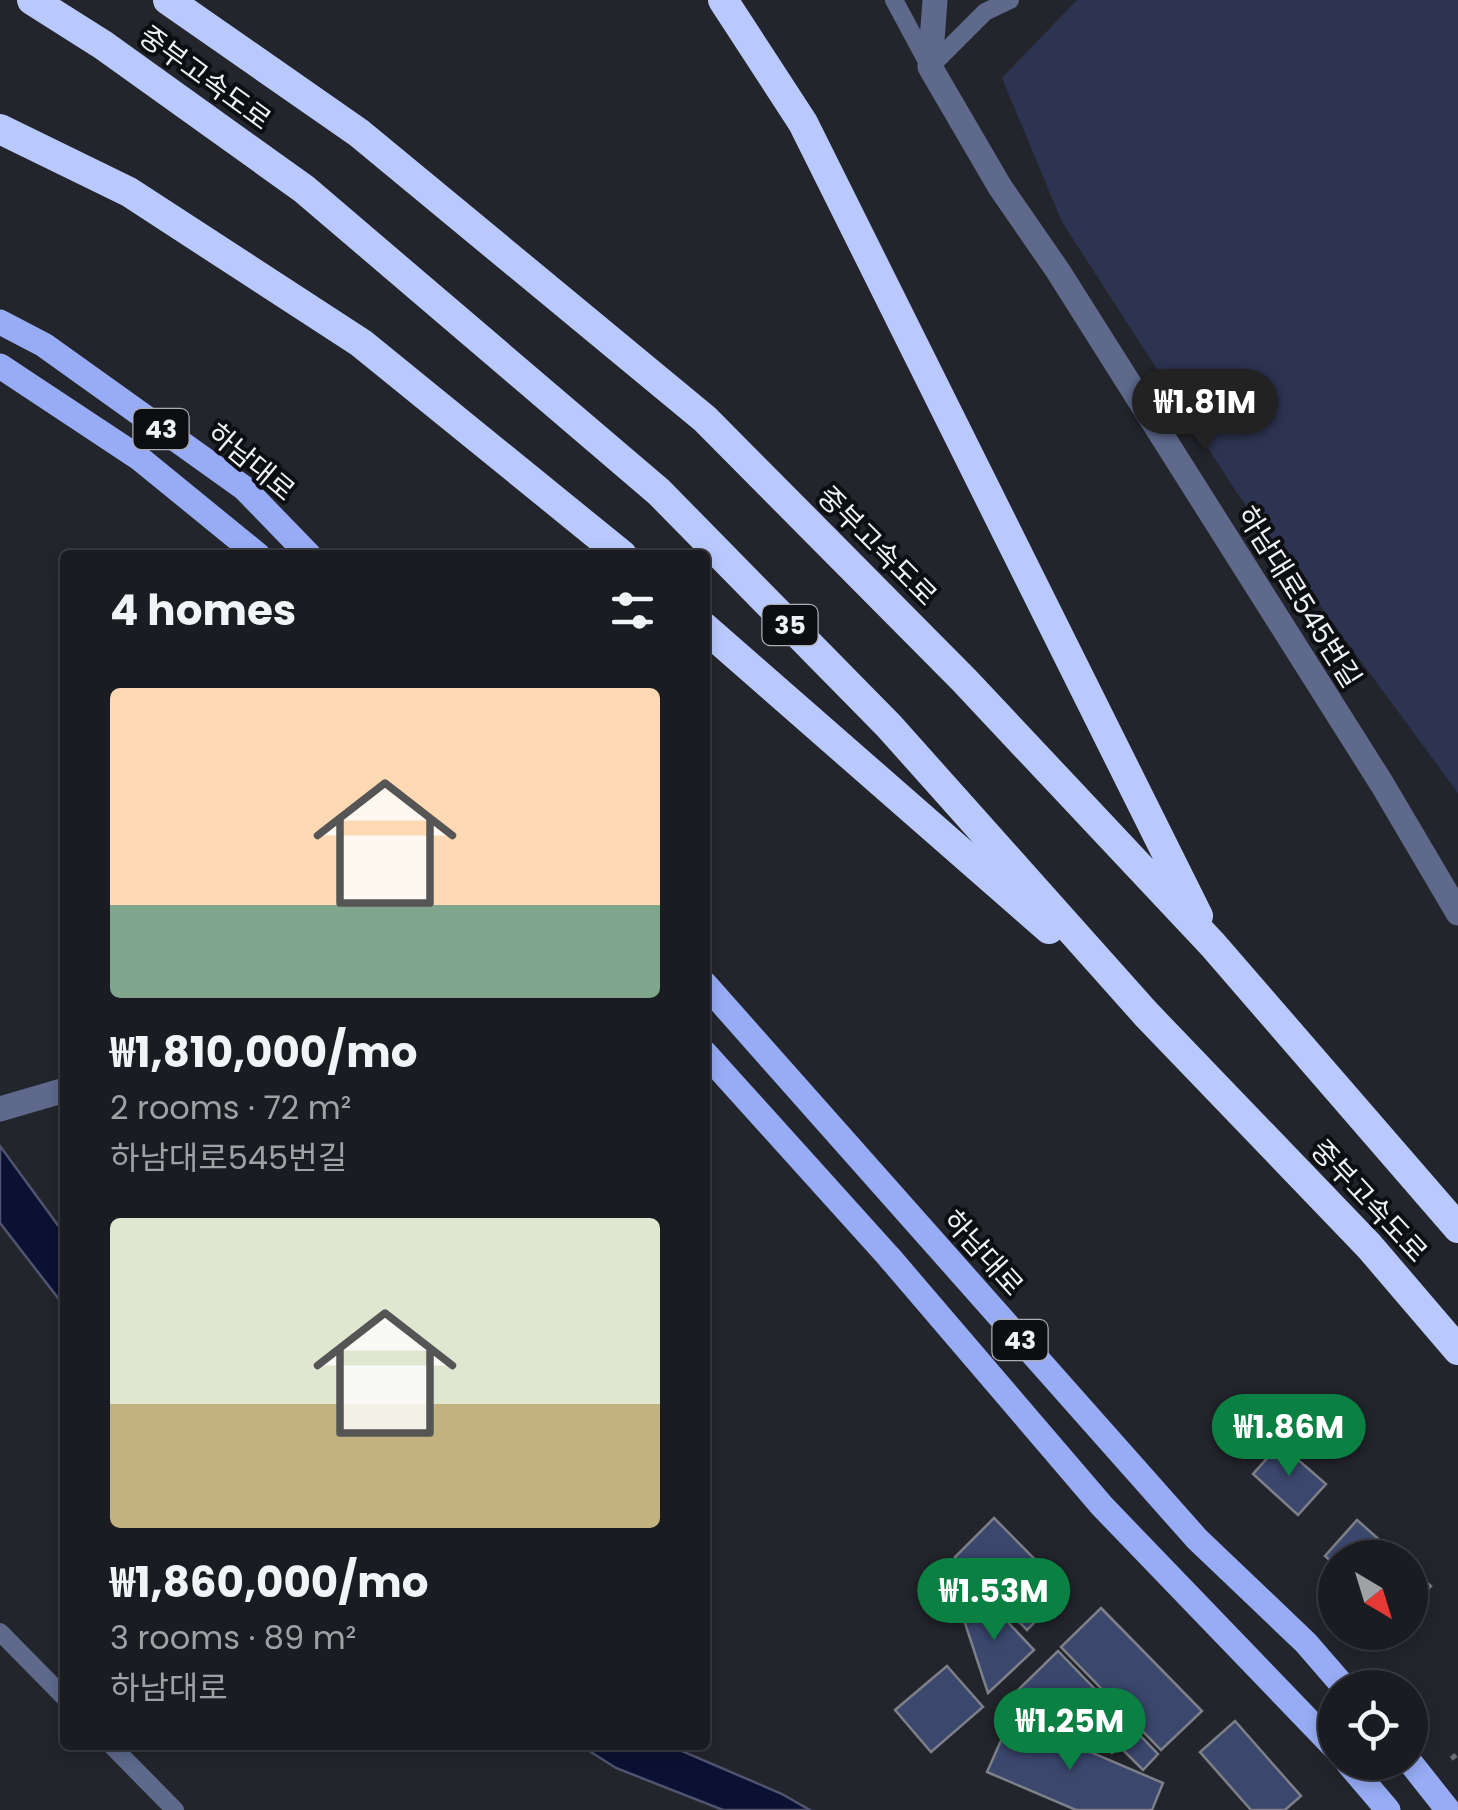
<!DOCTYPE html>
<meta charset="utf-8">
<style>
:root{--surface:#1a1c21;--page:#27292e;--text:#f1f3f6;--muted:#9fa1a5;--line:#383a3f;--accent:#0b8043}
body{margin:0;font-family:Poppins,"Noto Sans KR",sans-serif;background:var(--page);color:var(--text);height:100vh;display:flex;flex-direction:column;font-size:38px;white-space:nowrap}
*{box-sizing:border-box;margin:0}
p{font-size:32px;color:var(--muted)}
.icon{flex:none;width:55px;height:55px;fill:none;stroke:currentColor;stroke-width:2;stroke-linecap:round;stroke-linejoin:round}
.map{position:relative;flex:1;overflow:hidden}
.panel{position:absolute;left:60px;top:550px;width:650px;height:1200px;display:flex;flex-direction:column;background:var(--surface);border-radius:10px;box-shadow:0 5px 15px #0003,0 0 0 2px var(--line)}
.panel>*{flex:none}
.needle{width:65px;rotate:142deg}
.fabs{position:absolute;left:1318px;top:1540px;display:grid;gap:20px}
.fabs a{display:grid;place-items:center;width:110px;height:110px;border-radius:50%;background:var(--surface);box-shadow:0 5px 15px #0003,0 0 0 2px var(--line);font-size:50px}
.price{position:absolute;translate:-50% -85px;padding:0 22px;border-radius:35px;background:var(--accent);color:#fff;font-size:32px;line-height:65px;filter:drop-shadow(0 2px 5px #0008)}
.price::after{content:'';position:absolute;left:50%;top:60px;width:30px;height:22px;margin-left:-15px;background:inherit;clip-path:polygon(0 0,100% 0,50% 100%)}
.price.on{background:#222;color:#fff}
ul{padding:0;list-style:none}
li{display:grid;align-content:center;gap:20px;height:530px;padding:0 50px}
li span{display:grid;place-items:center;height:310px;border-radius:10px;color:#555}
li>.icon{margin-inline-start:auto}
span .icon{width:180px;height:180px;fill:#fffc;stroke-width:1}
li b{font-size:42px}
h2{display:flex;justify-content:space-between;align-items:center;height:120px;padding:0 50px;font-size:42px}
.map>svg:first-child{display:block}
</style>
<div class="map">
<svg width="1458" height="1810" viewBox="0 0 1458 1810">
<rect width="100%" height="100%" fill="#23252c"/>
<path fill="#2d3451" d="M1077 0H1458V793L1237 493 1062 222 1002 78Z"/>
<path fill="#0b1133" stroke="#50546e" stroke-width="2.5" d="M0 1146 65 1235V1307L0 1223Z
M580 1745H668L782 1794 810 1810H723L616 1768Z"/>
<path fill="#3c476e" stroke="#7d8088" stroke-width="2.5" d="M1280 1444 1326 1484 1298 1515 1253 1474Z
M994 1518 1066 1591 1027 1630 955 1557Z
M1357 1520 1400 1558H1335V1565L1325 1556Z
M1410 1567 1431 1586 1410 1610Z
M989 1602 1034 1650 988 1693 961 1611Z
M1101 1608 1202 1711 1161 1750 1061 1647Z
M1058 1651 1158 1754 1143 1770 1119 1746 1112 1753 1094 1734 1088 1739 1072 1721 1060 1734 1018 1690Z
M947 1666 983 1707 931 1752 895 1710Z
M1011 1718 1163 1783 1152 1810H1076L987 1772Z
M1235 1721 1301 1796 1285 1810H1251L1200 1752Z"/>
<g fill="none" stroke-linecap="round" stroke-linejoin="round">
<path stroke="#6c6e74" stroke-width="6" stroke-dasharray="5 5" stroke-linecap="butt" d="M1452 1755 1458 1762"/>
<path stroke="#5e698c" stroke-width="18" d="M894 0 930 67 985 12 1010 0
M0 1632 65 1698
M111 1745 175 1810"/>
<path stroke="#5e698c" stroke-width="25" d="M935 0 930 67 1000 187 1058 271 1382 784 1458 913
M0 1109 65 1090"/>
<path stroke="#97acf5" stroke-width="25" d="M0 322 44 345 244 488 309 555
M0 366 139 458 258 555
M705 984 1197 1539 1306 1643 1345 1688
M705 1053 889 1257 1102 1506 1335 1748
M1347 1762 1388 1810
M1410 1762 1448 1810"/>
<path stroke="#b9c9fe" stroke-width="30" d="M32 0 103 45 304 189 659 492 889 726 1146 1014 1369 1246 1458 1350
M168 0 359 133 705 419 964 680 1213 945 1458 1228
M723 0 803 123 1198 916
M0 129 129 192 361 343 622 555
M705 628 1049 929"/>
</g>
<g text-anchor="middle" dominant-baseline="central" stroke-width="8" stroke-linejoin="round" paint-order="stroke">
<g fill="#0d0e11" stroke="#acadb1" stroke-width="2.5">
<rect x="133.5" y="409" width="55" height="40" rx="8"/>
<rect x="762.5" y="605" width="55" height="40" rx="8"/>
<rect x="992.5" y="1320" width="55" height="40" rx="8"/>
</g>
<g font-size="25" font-weight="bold" fill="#f0f1f6">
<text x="161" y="429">43</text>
<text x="790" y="625">35</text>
<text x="1020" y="1340">43</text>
</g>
<g font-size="28" fill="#f0f1f6" stroke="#0d0e11">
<text transform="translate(205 78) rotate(36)">중부고속도로</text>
<text transform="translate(251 462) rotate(40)">하남대로</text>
<text transform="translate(877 546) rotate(45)">중부고속도로</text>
<text transform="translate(1299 597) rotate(58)">하남대로545번길</text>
<text transform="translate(1369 1201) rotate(47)">중부고속도로</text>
<text transform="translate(983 1253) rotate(48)">하남대로</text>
</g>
</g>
</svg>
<div class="fabs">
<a><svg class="needle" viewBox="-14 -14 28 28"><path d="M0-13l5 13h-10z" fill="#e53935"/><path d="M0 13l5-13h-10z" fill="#9fa1a5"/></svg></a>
<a><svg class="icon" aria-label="locate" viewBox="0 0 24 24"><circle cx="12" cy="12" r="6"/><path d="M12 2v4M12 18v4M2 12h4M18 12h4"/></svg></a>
</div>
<b class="price on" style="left:1205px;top:454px">₩1.81M</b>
<b class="price" style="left:1289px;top:1479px">₩1.86M</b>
<b class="price" style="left:994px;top:1643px">₩1.53M</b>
<b class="price" style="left:1070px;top:1773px">₩1.25M</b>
<section class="panel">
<h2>4 homes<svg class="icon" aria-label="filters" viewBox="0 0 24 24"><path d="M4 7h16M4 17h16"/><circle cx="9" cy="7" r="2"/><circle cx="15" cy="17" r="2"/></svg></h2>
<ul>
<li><span style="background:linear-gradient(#ffd9b3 70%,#7fa58c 0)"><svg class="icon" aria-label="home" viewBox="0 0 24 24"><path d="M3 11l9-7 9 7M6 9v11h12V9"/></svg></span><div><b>₩1,810,000/mo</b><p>2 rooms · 72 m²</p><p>하남대로545번길</p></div></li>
<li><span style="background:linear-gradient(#dfe7d0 60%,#c2b280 0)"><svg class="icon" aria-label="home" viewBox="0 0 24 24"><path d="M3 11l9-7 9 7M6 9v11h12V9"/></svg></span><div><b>₩1,860,000/mo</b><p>3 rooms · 89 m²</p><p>하남대로</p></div></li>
</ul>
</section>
</div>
